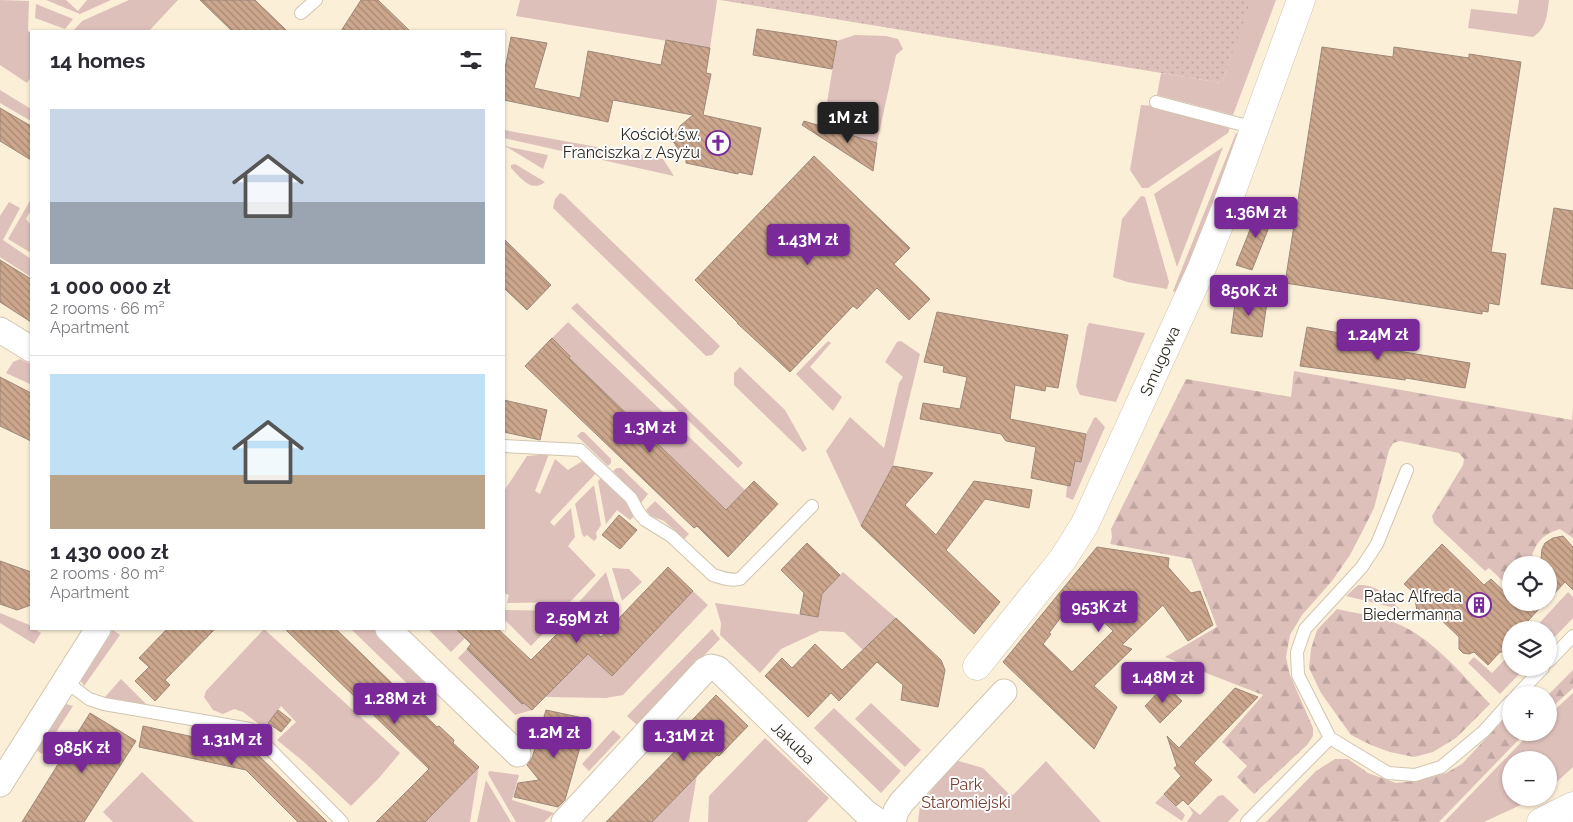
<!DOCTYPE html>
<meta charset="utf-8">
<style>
:root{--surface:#fff;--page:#f2f2f3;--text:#2b2b33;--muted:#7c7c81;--line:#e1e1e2;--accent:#7a2999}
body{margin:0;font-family:Raleway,sans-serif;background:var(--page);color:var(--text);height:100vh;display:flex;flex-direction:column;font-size:19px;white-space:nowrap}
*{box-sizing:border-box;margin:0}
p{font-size:16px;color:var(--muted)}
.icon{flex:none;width:28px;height:28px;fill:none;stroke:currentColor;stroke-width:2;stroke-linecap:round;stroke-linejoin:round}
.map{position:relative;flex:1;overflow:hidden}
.drawer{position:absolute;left:30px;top:30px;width:475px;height:600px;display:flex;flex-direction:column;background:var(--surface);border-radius:0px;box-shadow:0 1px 4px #0004}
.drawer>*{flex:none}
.controls{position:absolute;left:1502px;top:556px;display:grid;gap:10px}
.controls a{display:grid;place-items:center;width:55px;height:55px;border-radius:50%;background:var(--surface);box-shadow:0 1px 4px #0004;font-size:25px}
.price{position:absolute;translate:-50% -42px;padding:0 11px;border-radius:5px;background:var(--accent);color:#fff;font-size:16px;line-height:32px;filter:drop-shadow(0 1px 2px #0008)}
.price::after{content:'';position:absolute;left:50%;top:30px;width:15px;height:11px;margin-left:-8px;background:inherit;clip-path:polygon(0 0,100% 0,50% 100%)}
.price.selected{background:#222;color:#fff}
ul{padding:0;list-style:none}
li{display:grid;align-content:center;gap:10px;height:265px;padding:0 20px}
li+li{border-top:1px solid var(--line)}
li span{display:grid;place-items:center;height:155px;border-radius:0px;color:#555}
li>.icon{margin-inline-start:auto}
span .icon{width:90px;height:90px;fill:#fffc;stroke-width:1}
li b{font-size:21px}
h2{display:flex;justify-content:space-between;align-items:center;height:60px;padding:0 20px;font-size:21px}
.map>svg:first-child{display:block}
</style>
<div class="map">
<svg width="1573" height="822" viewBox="0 0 1573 822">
<defs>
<pattern id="forest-firs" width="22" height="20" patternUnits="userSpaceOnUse" patternTransform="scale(1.25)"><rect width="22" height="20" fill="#dec0bb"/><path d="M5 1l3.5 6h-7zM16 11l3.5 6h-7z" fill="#bfa5a0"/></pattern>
<pattern id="garden-dots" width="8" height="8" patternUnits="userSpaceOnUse" patternTransform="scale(1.25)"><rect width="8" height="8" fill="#dec0bb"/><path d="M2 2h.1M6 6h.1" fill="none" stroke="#bfa5a0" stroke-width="1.8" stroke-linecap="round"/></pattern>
<pattern id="building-back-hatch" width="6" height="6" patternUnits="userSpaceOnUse" patternTransform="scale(1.25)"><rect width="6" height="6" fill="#cca78d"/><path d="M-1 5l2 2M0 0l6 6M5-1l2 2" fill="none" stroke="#a68873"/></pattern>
</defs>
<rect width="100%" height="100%" fill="#fbefd8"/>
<path fill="#dec0bb" d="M0 0 29 1 28 31 31 33V77L27 83 0 65Z
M46 0H66L78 11 87 0H111L80 14Z
M129 0H178L149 31H73L82 21Z
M520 0H717L710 48 516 16Z
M1250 0H1276L1233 115 1157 95 1161 73 1222 83Z
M1519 0H1549C1547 15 1547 28 1533 37L1468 28 1471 9 1517 14Z
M36 4 73 19 65 29 35 18Z
M855 35 886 36 898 39 903 49 896 55 877 143 823 127 837 41Z
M0 90 31 109V121L0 103Z
M1141 105 1155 106 1231 125 1228 133 1148 188H1142L1130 170Z
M504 130 663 159 674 176 504 138Z
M1236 133 1240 135 1177 293 1173 291Z
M505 146 548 155 543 169Z
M1223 147 1177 267 1154 194Z
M515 164 545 182C531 193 521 178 511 168V165Z
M560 193 564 195 720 346 712 355 706 356 553 208 555 199Z
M1141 196 1145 197 1169 282 1167 289 1127 282 1113 277 1122 219Z
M31 199V210L26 219 31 225V253L8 239Z
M9 202 20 208 3 240 31 259V277L0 257V216Z
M577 303 743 463 738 468 571 308Z
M568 322 745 490 722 514 718 502 569 358 570 355 552 338Z
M1089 323 1145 333 1116 402 1080 395 1076 386 1087 327Z
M828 341 831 343 810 367 842 397 833 411 796 374Z
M901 341 920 354 893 466 861 526 826 451 850 417 884 448 899 383 903 377 885 362 897 342Z
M20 359 31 364V381L30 384 6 373 13 362Z
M740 367 785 410 807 449 803 452 734 385V373Z
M1096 417 1105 427 1073 500 1066 497 1067 485 1075 461 1081 462 1086 434 1094 418Z
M581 432H584L611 459V463L608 466 577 436Z
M549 454 535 491 540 494 555 459 568 470 584 460 599 470 550 522 554 526 571 508 575 537 568 546 596 575 570 602 507 603 509 595 504 593V491L527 456Z
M617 468H621L648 494 641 503 631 490 613 471Z
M603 476 627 500 634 516 630 520 617 510 606 524 598 481Z
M594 485 601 525 596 533 597 538 594 541 587 535 584 537 582 534 575 504Z
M655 501 689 534 684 539 664 521 651 516 646 510Z
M612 568 629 569 642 582 622 601Z
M606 572 615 603 579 602Z
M843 572 896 618 863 650 844 632 820 631 781 649 760 673 720 635 721 623 715 603 818 617 822 594Z
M1358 585C1378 584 1386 596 1400 609L1346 596Z
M693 591 708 605 623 695 606 698 545 697 588 654 612 676Z
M1568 592 1573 597V618L1549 643V630H1533Z
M504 611V610L565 611 531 646 504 619Z
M0 613 27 624 31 626V629H35L41 633 34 644 0 623Z
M264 629 400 753 379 778 351 806 304 762 277 740 296 722 281 706 264 728 243 712 234 709 223 714 213 710 204 697 206 691Z
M351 629H378L431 680 417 693Z
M428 629H456L465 638 451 652Z
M712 629 720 639 637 725 627 716Z
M113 630 120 635 84 686 81 681 82 678Z
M467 649 522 704 524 703 532 710 515 715 458 658Z
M1511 653V668H1525L1500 694 1468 663 1474 657 1492 673Z
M121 679 149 707 104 698Z
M1573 693V767L1549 789V760H1511V798H1536L1484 822H1444L1530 733 1549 732V715Z
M871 703 921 750 905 767 855 719Z
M66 704 73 706 42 754 36 750Z
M834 708 901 771 881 793 814 728Z
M613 730 621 737 589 771 582 764Z
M765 738 829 798 807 822H708L709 796Z
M955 760 983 768 1009 794 1013 795 1046 761 1101 822H918L920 805Z
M479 767 470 822H425Z
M489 771 519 775 512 800 554 813 544 822H516L488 774Z
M142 772 194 822H113L103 812Z
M697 775 689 822H652Z
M486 780 511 822H477Z
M1164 794 1185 815 1182 821 1155 803Z
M1223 795 1239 810 1228 822H1187L1193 813 1188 805 1200 815 1218 796Z"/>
<path fill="url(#forest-firs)" d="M1294 371 1572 420 1573 408V538L1560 529C1544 534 1538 540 1532 555L1540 565H1511V589L1489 568 1485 571 1434 523 1432 516 1463 465 1464 459 1459 453 1400 441 1393 443 1389 450 1374 508 1363 530 1350 555 1332 581 1302 615 1290 635 1286 657 1290 675 1313 728V736L1307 745 1254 794 1237 777 1247 766 1222 742 1263 695 1165 657 1217 627 1191 559 1110 544 1112 537 1111 529 1186 379 1291 397Z
M1337 609C1355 613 1375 616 1393 622 1433 637 1461 674 1490 704L1456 738 1433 752 1414 757 1390 752 1371 745 1351 735 1321 693 1309 668 1311 649 1317 630Z
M1573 670V688L1549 710 1548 695Z
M1508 717 1511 718V732L1525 733 1439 822H1266L1316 771 1335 759H1348L1368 773 1396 783 1420 780 1446 773 1462 764 1504 719Z"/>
<path fill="url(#garden-dots)" d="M720 0H1251L1222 83Z"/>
<path fill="url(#building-back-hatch)" stroke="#9d887a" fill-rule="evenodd" d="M200 0H255L287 31H232Z
M361 0H378L410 31H341Z
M757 29 837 41 832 69 753 55Z
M511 37 547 43 534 88 580 98 588 51 661 65 666 40 710 48 706 73 711 74 703 115 761 128 752 175 738 172V174L686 163V158H683L684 152 678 149 673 141 680 126 693 115 613 100 608 122 504 100V74Z
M1322 47 1393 57 1394 47 1469 58V54L1521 62 1491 252 1506 254 1499 305 1489 303 1488 312 1482 311V314L1285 283Z
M0 108 31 126V160L0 141Z
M804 121 877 143 873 171 802 125Z
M814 156 910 248 894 264 930 299 909 320 877 288 857 309 853 306 790 372 737 323H738L695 280Z
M1259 207 1275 212 1252 270 1236 265Z
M1554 208 1573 211V289L1541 284Z
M504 239 551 285 527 310 504 288Z
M0 260 31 279V322L0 302Z
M1236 296 1267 302 1262 337 1231 333Z
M937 312 1068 335 1058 388 1046 386 1045 391 1015 385 1010 419 1086 434 1081 462 1075 461 1070 486 1031 478 1036 447 1006 441 1001 434 920 419 923 403 960 409 967 377 943 372 944 366 924 362Z
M1307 327 1345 334 1344 342 1470 363 1465 388 1406 378 1405 380 1300 366Z
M552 338 570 356 569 358 726 510 754 481 778 504 728 557 697 526 694 528 525 366Z
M0 377 31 393V441L0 426Z
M504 400 547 410 540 440 504 432Z
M893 466 933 473 905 505 936 535 974 481 1032 490 1029 508 985 499 946 550 1000 602 974 634 861 526Z
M619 515 637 530 620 549 602 535Z
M1563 536 1573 547V590L1565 582 1549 599V565L1541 559 1542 549 1545 543 1553 538Z
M807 543 840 575 822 594 818 617 800 614 804 593 781 570Z
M1442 544 1484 585 1491 579 1511 598V602H1545L1520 630H1511V652H1500L1488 665 1474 652 1469 654 1463 653 1459 649V637L1433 612 1417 611 1414 593 1404 584Z
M1097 547 1169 558 1168 567 1191 593 1200 591 1213 625 1188 641 1163 605 1122 645 1132 649 1094 686 1117 707 1094 749 1003 662ZM1077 596 1113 631 1072 672 1043 644 1051 634 1049 633Z
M0 561 31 572V605L17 610 0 604Z
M668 567 693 591 612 676 588 654 532 710 524 703 522 704 467 649 471 644 456 629H498L531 660 577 614 601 637Z
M896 618 941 660 945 670 938 707 901 700 903 685 877 662 839 701 831 693 808 717 765 676 782 658 792 668 815 644 842 670Z
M167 629H215L165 680 170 685 155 701 135 681 149 667 139 658Z
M285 629H336L437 727 439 726 454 740 453 743 479 767 425 822H376L429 769Z
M1165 685 1182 701 1160 723 1145 706Z
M1235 688 1258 697 1194 763 1212 780 1188 805 1183 800 1176 806 1164 794 1181 776 1174 768 1177 766 1167 736 1179 748Z
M716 695 748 726 719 756 717 755 652 822H606L682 744 676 737Z
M278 710 291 720 281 732 268 723Z
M546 710 588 719 565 800 558 807 514 797 518 783 539 780 527 765 532 758Z
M90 713 136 741 84 822H22Z
M143 726 258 751 257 754 327 822H298L246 770 139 747Z"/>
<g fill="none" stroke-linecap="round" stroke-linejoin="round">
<defs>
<path id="service" d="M301 13 316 0
M1156 102 1255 128
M504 446 580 450 631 498 639 513 645 520 671 536 713 575C722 578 731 581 740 579L812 506
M1407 470 1377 544 1362 567 1305 629 1297 652 1298 675 1330 738 1388 773 1415 775 1441 767 1484 731 1511 701
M1549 661 1573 636
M65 681 89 699 104 704 250 729 342 822
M1517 695 1543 668
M1247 822 1330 738"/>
<path id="minor" d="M0 330 31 349
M388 629 518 754
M0 784 98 629
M564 822 705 670 711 667 718 669 865 812 879 822
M893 822 896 811 901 803 1004 692"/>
<path id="tertiary" d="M977 666 1063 559 1085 524 1201 270 1225 210 1301 0
M1541 822 1573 806"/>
</defs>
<use href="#service" stroke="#d1c5af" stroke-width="14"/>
<use href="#minor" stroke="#d1c5af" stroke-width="27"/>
<use href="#tertiary" stroke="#d1c5af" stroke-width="29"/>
<use href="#service" stroke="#fff" stroke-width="12"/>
<use href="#minor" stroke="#fff" stroke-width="25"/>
<use href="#tertiary" stroke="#fff" stroke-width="28"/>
</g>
<defs>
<symbol id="church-ring" viewBox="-11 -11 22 22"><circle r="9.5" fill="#fdfdfd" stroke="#7a2999" stroke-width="1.5"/><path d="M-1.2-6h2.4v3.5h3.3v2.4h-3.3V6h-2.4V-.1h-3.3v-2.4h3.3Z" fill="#7a2999"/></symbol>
<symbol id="building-ring" viewBox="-11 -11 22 22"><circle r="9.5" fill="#fdfdfd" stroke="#7a2999" stroke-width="1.5"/><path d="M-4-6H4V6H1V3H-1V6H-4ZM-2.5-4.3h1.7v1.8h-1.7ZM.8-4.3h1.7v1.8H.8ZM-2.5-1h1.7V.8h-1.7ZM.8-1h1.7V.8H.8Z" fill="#7a2999"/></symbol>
</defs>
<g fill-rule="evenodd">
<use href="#church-ring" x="704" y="129" width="28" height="28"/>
<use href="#building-ring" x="1465" y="591" width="28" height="28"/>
</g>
<g text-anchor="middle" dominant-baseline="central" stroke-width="4" stroke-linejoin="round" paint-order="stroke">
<g font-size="16" fill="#2e2a21" stroke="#fdfdfd" text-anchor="end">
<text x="700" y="134">Kościół św.<tspan x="700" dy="18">Franciszka z Asyżu</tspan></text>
<text x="1462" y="596">Pałac Alfreda<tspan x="1462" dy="18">Biedermanna</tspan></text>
</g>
<g font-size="16" fill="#2e2a21" stroke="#fdfdfd">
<text transform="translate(1160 361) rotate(-66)">Smugowa</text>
<text transform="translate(793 743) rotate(44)">Jakuba</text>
</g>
<g font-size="16" fill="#793d32" stroke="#fdfdfd">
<text x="966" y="784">Park<tspan x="966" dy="18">Staromiejski</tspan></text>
</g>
</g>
</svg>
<div class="controls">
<a><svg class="icon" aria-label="locate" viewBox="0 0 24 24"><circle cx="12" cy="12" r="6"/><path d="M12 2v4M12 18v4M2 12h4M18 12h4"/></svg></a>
<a><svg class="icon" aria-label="layers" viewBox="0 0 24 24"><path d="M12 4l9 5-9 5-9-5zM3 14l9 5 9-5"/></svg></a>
<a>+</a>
<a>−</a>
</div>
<b class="price selected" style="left:848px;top:144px">1M zł</b>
<b class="price" style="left:1256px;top:239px">1.36M zł</b>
<b class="price" style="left:808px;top:266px">1.43M zł</b>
<b class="price" style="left:1249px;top:317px">850K zł</b>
<b class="price" style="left:1378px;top:361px">1.24M zł</b>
<b class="price" style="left:650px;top:454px">1.3M zł</b>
<b class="price" style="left:1099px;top:633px">953K zł</b>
<b class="price" style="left:577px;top:644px">2.59M zł</b>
<b class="price" style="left:1163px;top:704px">1.48M zł</b>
<b class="price" style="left:395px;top:725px">1.28M zł</b>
<b class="price" style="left:554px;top:759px">1.2M zł</b>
<b class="price" style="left:684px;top:762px">1.31M zł</b>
<b class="price" style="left:232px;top:766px">1.31M zł</b>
<b class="price" style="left:82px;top:774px">985K zł</b>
<section class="drawer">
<h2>14 homes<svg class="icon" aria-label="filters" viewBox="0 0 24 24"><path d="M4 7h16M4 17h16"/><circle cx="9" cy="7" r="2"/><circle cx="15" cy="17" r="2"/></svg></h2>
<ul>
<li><span style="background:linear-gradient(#c9d6e8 60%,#9aa5b1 0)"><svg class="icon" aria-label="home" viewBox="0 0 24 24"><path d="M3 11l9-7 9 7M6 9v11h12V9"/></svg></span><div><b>1 000 000 zł</b><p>2 rooms · 66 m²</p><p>Apartment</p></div></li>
<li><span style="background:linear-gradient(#bfe0f5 65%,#b9a48a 0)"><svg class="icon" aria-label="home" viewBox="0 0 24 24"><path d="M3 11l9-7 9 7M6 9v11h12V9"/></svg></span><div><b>1 430 000 zł</b><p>2 rooms · 80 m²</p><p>Apartment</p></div></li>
</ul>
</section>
</div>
